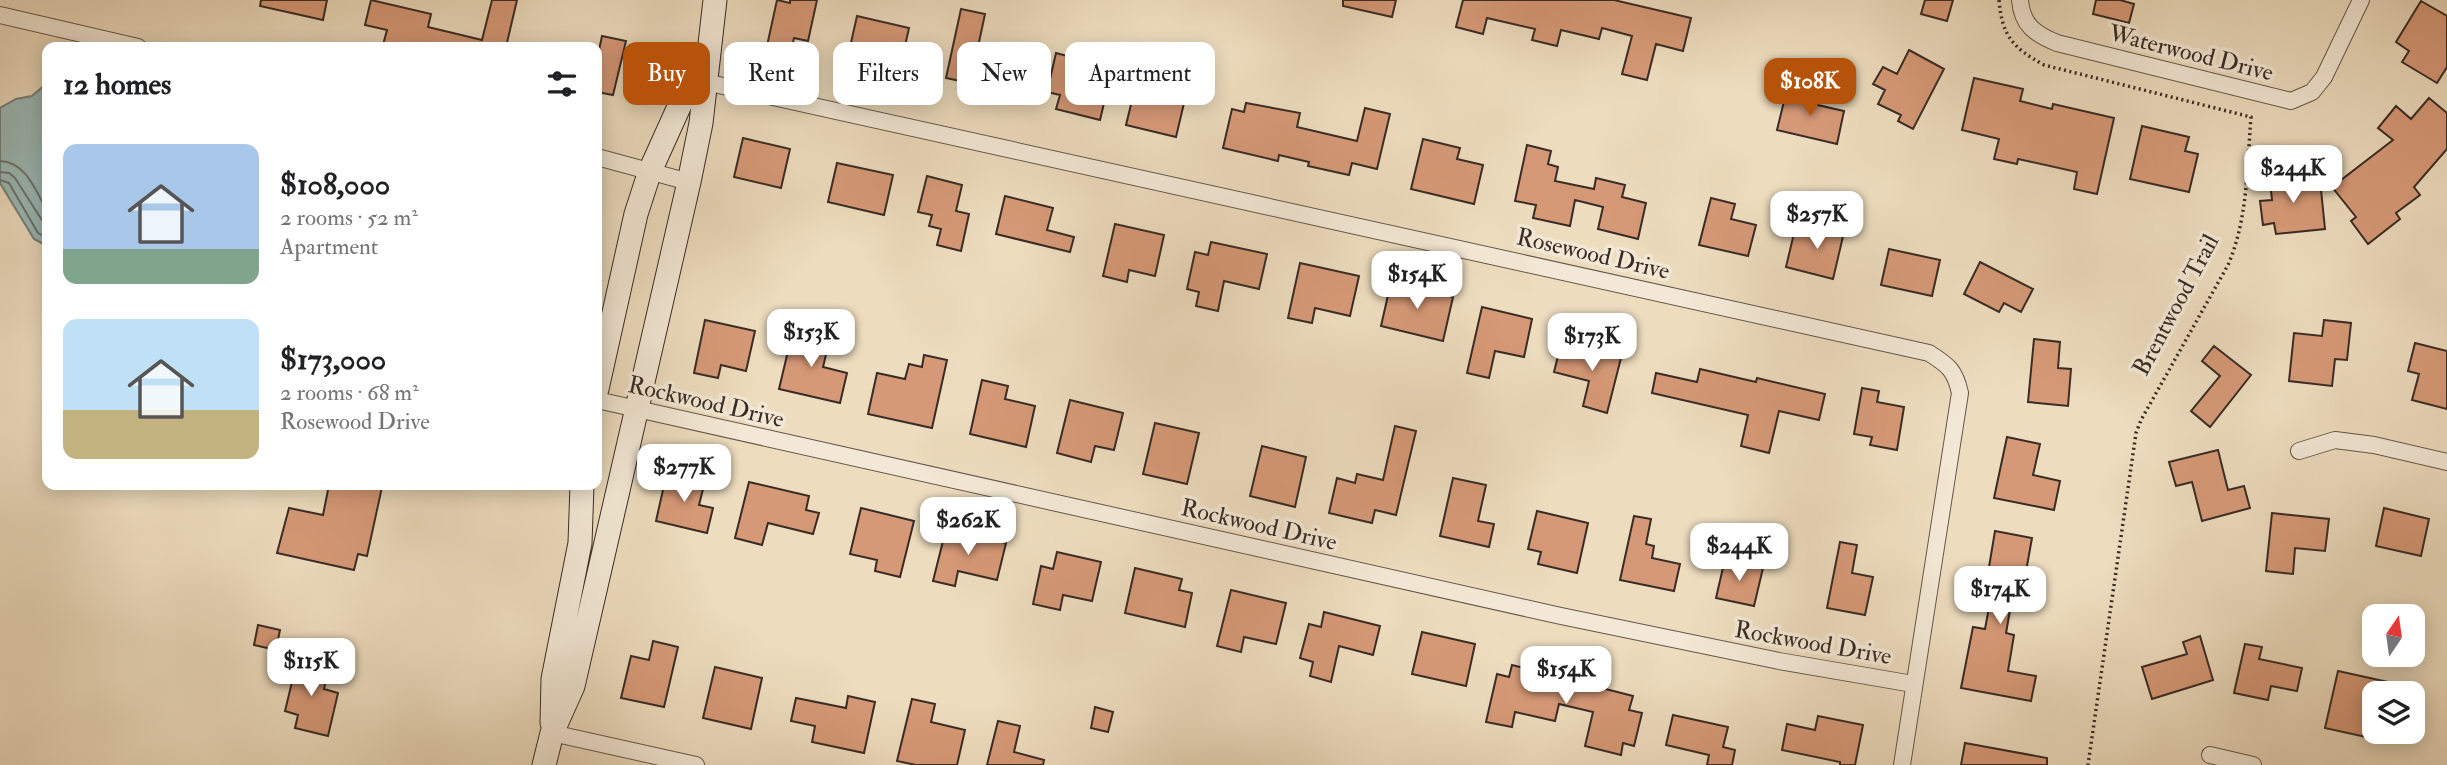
<!DOCTYPE html>
<meta charset="utf-8">
<style>
:root{--surface:#fff;--page:#f2f2f2;--text:#202124;--muted:#757577;--accent:#b45309}
body{margin:0;font-family:"IM FELL Double Pica",serif;background:var(--page);color:var(--text);height:100vh;display:flex;flex-direction:column;font-size:26px;white-space:nowrap}
*{box-sizing:border-box;margin:0}
p{font-size:23px;color:var(--muted)}
.icon{flex:none;width:38px;height:38px;fill:none;stroke:currentColor;stroke-width:2;stroke-linecap:round;stroke-linejoin:round}
.map{position:relative;flex:1;overflow:hidden}
.drawer{position:absolute;left:42px;top:42px;width:560px;height:448px;display:flex;flex-direction:column;background:var(--surface);border-radius:14px;box-shadow:0 4px 18px #0003}
.drawer>*{flex:none}
.hud{position:absolute;left:623px;top:42px;width:665px;height:63px;display:flex;gap:14px}
.needle{width:46px;rotate:13deg}
.fabs{position:absolute;left:2362px;top:604px;display:grid;gap:14px}
.fabs a{display:grid;place-items:center;width:63px;height:63px;border-radius:14px;background:var(--surface);box-shadow:0 4px 18px #0003;font-size:35px}
.price{position:absolute;translate:-50% -60px;padding:0 16px;border-radius:14px;background:#fff;color:#222;font-size:23px;line-height:46px;filter:drop-shadow(0 2px 4px #0008)}
.price::after{content:'';position:absolute;left:50%;top:42px;width:21px;height:16px;margin-left:-10px;background:inherit;clip-path:polygon(0 0,100% 0,50% 100%)}
.price.active{background:var(--accent);color:#fff}
ul{padding:0;list-style:none}
li{display:flex;align-items:center;gap:21px;height:175px;padding:0 21px}
li span{display:grid;place-items:center;flex:none;width:196px;height:140px;border-radius:14px;color:#555}
li>.icon{margin-inline-start:auto}
span .icon{width:84px;height:84px;fill:#fffc;stroke-width:1}
li b{font-size:30px}
h2{display:flex;justify-content:space-between;align-items:center;height:84px;padding:0 21px;font-size:30px}
.tag{padding:0 24px;border-radius:14px;background:var(--surface);box-shadow:0 4px 18px #0003;font-size:24px;line-height:63px}
.tag.active{background:var(--accent);color:#fff}
.map>svg:first-child{display:block}
</style>
<div class="map">
<svg width="2447" height="765" viewBox="0 0 2447 765">
<rect width="100%" height="100%" fill="#eddcbe"/>
<filter id="stains"><feTurbulence type="fractalNoise" baseFrequency=".00286" numOctaves="4"/><feColorMatrix values="0 0 0 0 .2 0 0 0 0 .09 0 0 0 0 .02 0 0 0 .5 -.17"/></filter>
<radialGradient id="worn" r=".72"><stop offset=".6" stop-color="#630" stop-opacity="0"/><stop offset="1" stop-color="#630" stop-opacity=".3"/></radialGradient>
<path fill="#9bbab8" stroke="#74817e" stroke-width="2" d="M47 83V246L34 239 0 183V108L16 99 32 96Z"/>
<g fill="none" stroke-linecap="round" stroke-linejoin="round">
<path stroke="#6a736f" stroke-width="2" d="M0 161C26 162 36 191 47 211
M0 172 9 173 15 178 47 228
M0 180 9 183 38 233 47 238"/>
</g>
<path fill="#d69977" stroke="#392c26" stroke-width="2" d="M261 0H327L323 20 260 6Z
M371 0 431 14 428 27 482 40 492 0H517L506 47H393L383 45 387 30 365 25Z
M777 0 790 3V0H817L808 41 794 38 791 51 767 46Z
M1343 0H1396L1392 17 1343 6Z
M1463 0H1614L1691 18 1683 51 1656 44 1647 80 1622 74 1632 36 1602 28 1599 39 1561 30 1557 46 1532 40 1535 29 1487 18 1483 34 1456 27Z
M1925 0H1953L1947 21 1921 14Z
M2096 0H2120L2134 4 2129 23 2093 14Z
M2421 1 2447 16V67L2437 83 2402 62 2409 51 2396 42Z
M961 9 985 14 978 47 1019 56 1012 92 946 78Z
M857 16 909 28 900 68 848 56Z
M602 36 626 41 613 95 597 92V49L599 50Z
M1909 50 1944 69 1913 129 1898 121 1901 115 1878 104 1885 90 1873 84 1883 67 1897 74Z
M1056 53 1082 60 1080 71 1110 78 1100 120 1056 109 1060 95 1047 92Z
M1165 76 1189 82 1176 137 1126 125 1136 84 1161 90Z
M1974 78 2023 89 2020 101 2052 109 2053 104 2114 118 2097 194 2074 189 2077 172 2018 159 2017 164 1994 159 1999 139 1962 130Z
M1787 89 1811 94 1809 103 1844 111 1837 144 1777 130Z
M2429 98 2447 113V149L2414 187 2420 195 2396 213 2400 219 2368 244 2351 221 2356 217 2332 187 2393 140 2378 128 2396 106 2411 119Z
M1246 103 1300 113 1297 127 1357 141 1365 108 1390 114 1377 169 1352 163 1349 175 1308 166 1309 162 1279 155 1278 161 1223 148 1232 109 1244 112Z
M2142 126 2189 137 2185 151 2198 154 2189 192 2130 179Z
M743 138 790 149 781 188 734 177Z
M1423 139 1460 148 1457 159 1483 165 1474 204 1411 189Z
M1527 145 1551 151 1548 164 1558 167 1555 181 1594 189 1596 178 1625 185 1622 197 1646 203 1638 239 1598 229 1603 207 1575 200 1570 226 1533 218 1536 205 1515 201Z
M837 163 893 175 884 215 828 202Z
M2291 170 2293 183 2320 180 2325 229 2276 234 2274 223 2263 225 2260 201 2272 200 2269 172Z
M927 176 962 185 956 211 969 214 961 251 937 245 941 229 929 226 932 215 918 212Z
M1005 196 1053 208 1047 230 1074 237 1070 252 996 234Z
M1711 198 1735 204 1731 219 1756 225 1748 256 1699 245Z
M1822 222 1845 228 1833 279 1786 267 1795 229 1819 235Z
M1115 224 1164 235 1155 276 1129 270 1127 282 1103 276Z
M1211 242 1267 254 1259 289 1224 281 1218 311 1196 306 1199 292 1187 289 1195 252 1208 255Z
M1889 249 1940 260 1932 296 1881 285Z
M1980 262 2033 289 2021 312 2004 303 1999 312 1964 294Z
M1300 263 1359 276 1350 316 1315 308 1312 323 1288 318Z
M1391 282 1453 297 1443 341 1381 326Z
M1482 307 1532 319 1524 357 1495 351 1489 378 1467 373Z
M705 320 755 331 746 371 721 365 718 378 694 373Z
M2324 320 2351 323 2347 360 2335 359 2332 386 2289 381 2294 333 2322 336Z
M793 330 830 338 823 367 847 373 840 403 779 389Z
M2034 339 2060 342 2058 368 2071 369 2068 406 2028 402Z
M1575 342 1622 354 1607 413 1583 406 1589 381 1554 372 1559 352 1572 355Z
M2415 343 2447 351V409L2412 400 2419 374 2408 371Z
M2214 346 2251 375 2210 427 2191 411 2220 376 2202 361Z
M924 355 947 360 932 428 868 414 877 373 905 379 909 364 922 367Z
M1700 369 1756 382 1757 378 1825 394 1819 420 1779 411 1769 453 1741 446 1748 415 1652 393 1656 373 1697 382Z
M982 380 1008 386 1005 399 1035 406 1026 447 970 434Z
M1862 388 1879 391 1877 402 1904 407 1897 450 1870 445 1872 437 1854 434Z
M1070 400 1123 413 1114 450 1095 446 1091 462 1057 453Z
M1155 423 1199 433 1187 484 1143 474Z
M1395 426 1416 431 1396 515 1375 510 1372 523 1329 513 1337 478 1355 483 1357 474 1383 480Z
M2007 437 2040 444 2033 475 2060 481 2054 510 1994 498Z
M1262 446 1306 457 1295 507 1250 496Z
M2218 450 2228 490 2244 486 2250 508 2202 521 2192 482 2176 486 2169 462Z
M667 472 705 481 699 505 713 508 707 533 656 521Z
M1453 478 1486 485 1478 521 1494 524 1489 547 1440 536Z
M749 482 809 496 806 510 819 513 813 534 768 523 762 545 735 538Z
M329 485H372L382 487 367 556 358 554 354 570 277 553 289 508 323 515Z
M861 508 914 521 900 577 875 571 877 560 850 554Z
M2384 508 2429 519 2421 556 2376 546Z
M1537 511 1588 523 1577 573 1538 564 1541 552 1528 549Z
M2272 513 2329 519 2325 551 2295 548 2293 574 2266 571Z
M1634 516 1651 519 1646 544 1654 546 1652 558 1680 564 1674 591 1620 580Z
M946 529 1006 543 997 580 958 571 955 586 933 581Z
M1995 531 2032 538 2025 577 2016 576 2006 633 2014 635 2008 671 2036 676 2031 701 1961 688 1973 627 1985 629 1995 575 1988 573Z
M1840 542 1857 545 1852 573 1873 577 1865 615 1827 608Z
M1057 552 1101 562 1092 601 1063 595 1060 610 1033 604 1041 566 1053 569Z
M1725 559 1763 568 1754 606 1716 598Z
M1135 568 1182 579 1179 590 1192 593 1185 627 1125 613Z
M1231 590 1286 603 1276 644 1244 637 1241 652 1217 646Z
M1324 612 1380 626 1373 655 1339 646 1331 682 1310 676 1313 662 1300 658 1309 624 1321 627Z
M258 625 280 630 276 650 254 645Z
M1422 632 1475 644 1466 686 1412 674Z
M2200 636 2213 680 2152 699 2142 667 2187 654 2183 642Z
M653 641 678 647 664 707 621 698 631 656 649 660Z
M2245 644 2262 647 2259 659 2302 668 2297 691 2271 686 2268 700 2234 693Z
M298 657 322 662 320 674 327 676 324 689 338 693 328 736 295 728 298 715 285 711Z
M1512 665 1633 696 1629 710 1642 713 1634 746 1623 743 1621 755 1585 746 1593 712 1559 704 1555 721 1515 712 1512 727 1486 722 1497 674 1509 677Z
M715 667 762 678 751 729 703 718Z
M2338 671 2411 687 2410 693H2375V739L2325 728Z
M848 696 875 702 864 753 812 742 815 726 791 721 796 698 846 708Z
M912 699 935 704 931 722 965 730 957 765H916L897 761Z
M1095 707 1113 712 1108 732 1091 728Z
M1673 715 1728 727 1723 747 1735 750 1732 765H1707L1709 755 1666 745Z
M1818 716 1863 725 1855 765H1840V762L1782 750 1787 724 1815 730Z
M998 721 1020 726 1014 752 1044 760 1043 765H987Z
M1965 743 2047 758V765H1961Z"/>
<g fill="none" stroke-linecap="round" stroke-linejoin="round">
<defs>
<path id="street" d="M2020 0C2022 25 2035 34 2057 43L2291 101 2312 92 2324 77 2361 0
M0 15 138 47
M705 82 1929 353C1948 365 1955 370 1960 393L1902 765
M597 157 689 182
M597 400 1561 616 1779 661 1913 684
M2299 451 2335 440 2374 445 2447 462
M552 733 696 765
M2210 755 2253 765"/>
<path id="secondary" d="M597 389 636 214 650 171 683 98 705 82
M552 723 553 679 580 543 582 485
M544 765 552 733 573 686 689 182 701 123 715 0"/>
</defs>
<use href="#street" stroke="#66584c" stroke-width="18"/>
<use href="#secondary" stroke="#392c26" stroke-width="25"/>
<path stroke="#392c26" stroke-width="3.5" stroke-dasharray="2 3.5" stroke-linecap="butt" d="M1999 0C2002 36 2013 48 2044 65L2251 117C2247 166 2248 219 2228 265L2141 420 2136 433 2088 765"/>
<use href="#street" stroke="#f3e8d5" stroke-width="16"/>
<use href="#secondary" stroke="#f3e8d5" stroke-width="23"/>
</g>
<g text-anchor="middle" dominant-baseline="central" stroke-width="7" stroke-linejoin="round" paint-order="stroke">
<g font-size="24" fill="#392c26" stroke="#f3e8d5">
<text transform="translate(2191 53) rotate(14)">Waterwood Drive</text>
<text transform="translate(1593 254) rotate(13)">Rosewood Drive</text>
<text transform="translate(2176 305) rotate(-62)">Brentwood Trail</text>
<text transform="translate(706 402) rotate(13)">Rockwood Drive</text>
<text transform="translate(1259 525) rotate(13)">Rockwood Drive</text>
<text transform="translate(1813 643) rotate(10)">Rockwood Drive</text>
</g>
</g>
<rect width="100%" height="100%" filter="url(#stains)"/>
<rect width="100%" height="100%" fill="url(#worn)"/>
</svg>
<div class="fabs">
<a><svg class="needle" viewBox="-14 -14 28 28"><path d="M0-13l5 13h-10z" fill="#e53935"/><path d="M0 13l5-13h-10z" fill="#757577"/></svg></a>
<a><svg class="icon" aria-label="layers" viewBox="0 0 24 24"><path d="M12 4l9 5-9 5-9-5zM3 14l9 5 9-5"/></svg></a>
</div>
<b class="price active" style="left:1810px;top:118px">$108K</b>
<b class="price" style="left:2293px;top:205px">$244K</b>
<b class="price" style="left:1817px;top:251px">$257K</b>
<b class="price" style="left:1417px;top:311px">$154K</b>
<b class="price" style="left:811px;top:369px">$153K</b>
<b class="price" style="left:1592px;top:373px">$173K</b>
<b class="price" style="left:684px;top:504px">$277K</b>
<b class="price" style="left:968px;top:557px">$262K</b>
<b class="price" style="left:1739px;top:583px">$244K</b>
<b class="price" style="left:2000px;top:626px">$174K</b>
<b class="price" style="left:311px;top:698px">$115K</b>
<b class="price" style="left:1566px;top:706px">$154K</b>
<div class="hud">
<a class="tag active">Buy</a>
<a class="tag">Rent</a>
<a class="tag">Filters</a>
<a class="tag">New</a>
<a class="tag">Apartment</a>
</div>
<section class="drawer">
<h2>12 homes<svg class="icon" aria-label="filters" viewBox="0 0 24 24"><path d="M4 7h16M4 17h16"/><circle cx="9" cy="7" r="2"/><circle cx="15" cy="17" r="2"/></svg></h2>
<ul>
<li><span style="background:linear-gradient(#a9c7e8 75%,#7fa58c 0)"><svg class="icon" aria-label="home" viewBox="0 0 24 24"><path d="M3 11l9-7 9 7M6 9v11h12V9"/></svg></span><div><b>$108,000</b><p>2 rooms · 52 m²</p><p>Apartment</p></div></li>
<li><span style="background:linear-gradient(#bfe0f5 65%,#c2b280 0)"><svg class="icon" aria-label="home" viewBox="0 0 24 24"><path d="M3 11l9-7 9 7M6 9v11h12V9"/></svg></span><div><b>$173,000</b><p>2 rooms · 68 m²</p><p>Rosewood Drive</p></div></li>
</ul>
</section>
</div>
